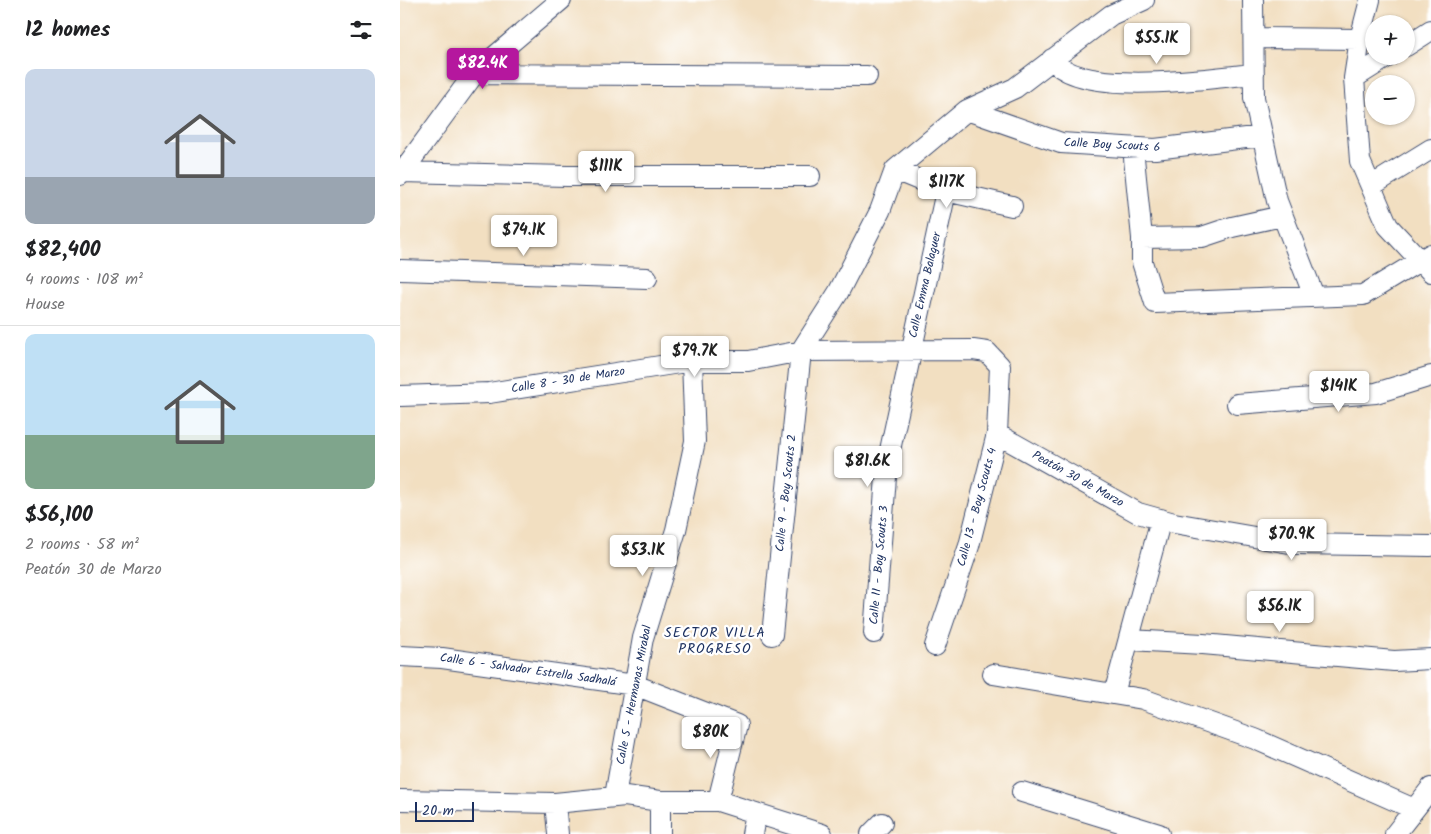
<!DOCTYPE html>
<meta charset="utf-8">
<style>
:root{--surface:#fff;--page:#f2f2f2;--text:#202124;--muted:#757577;--line:#e0e0e0;--accent:#b5179e}
body{margin:0;font-family:Kalam,sans-serif;background:var(--page);color:var(--text);height:100vh;display:flex;flex-direction:column;font-size:19px;white-space:nowrap}
*{box-sizing:border-box;margin:0}
p{font-size:16px;color:var(--muted)}
.icon{flex:none;width:28px;height:28px;fill:none;stroke:currentColor;stroke-width:2;stroke-linecap:round;stroke-linejoin:round}
.map{position:relative;flex:1;overflow:hidden}
.side{display:flex;flex-direction:column;background:var(--surface);width:400px}
.side>*{flex:none}
.fabs{position:absolute;left:965px;top:15px;display:grid;gap:10px}
.fabs a{display:grid;place-items:center;width:50px;height:50px;border-radius:50%;background:var(--surface);box-shadow:0 1px 4px #0004;font-size:25px}
.scale{position:absolute;left:15px;bottom:12px;width:59px;box-sizing:border-box;padding-left:5px;border:2px solid #1b2f5e;border-top:0;font-size:14px;line-height:18px;white-space:nowrap;color:#1b2f5e;-webkit-text-stroke:4px #fff;paint-order:stroke}
.price{position:absolute;translate:-50% -42px;padding:0 11px;border-radius:5px;background:#fff;color:#222;font-size:16px;line-height:32px;filter:drop-shadow(0 1px 2px #0008)}
.price::after{content:'';position:absolute;left:50%;top:30px;width:15px;height:11px;margin-left:-8px;background:inherit;clip-path:polygon(0 0,100% 0,50% 100%)}
.price.on{background:var(--accent);color:#fff}
ul{padding:0;list-style:none}
li{display:grid;align-content:center;gap:10px;height:265px;padding:0 25px}
li+li{border-top:1px solid var(--line)}
li span{display:grid;place-items:center;height:155px;border-radius:10px;color:#555}
li>.icon{margin-inline-start:auto}
span .icon{width:90px;height:90px;fill:#fffc;stroke-width:1}
li b{font-size:21px}
h2{display:flex;justify-content:space-between;align-items:center;height:60px;padding:0 25px;font-size:21px}
main{display:flex;flex:1;min-height:0}
.map>svg:first-child{display:block}
</style>
<main>
<section class="side">
<h2>12 homes<svg class="icon" aria-label="filters" viewBox="0 0 24 24"><path d="M4 7h16M4 17h16"/><circle cx="9" cy="7" r="2"/><circle cx="15" cy="17" r="2"/></svg></h2>
<ul>
<li><span style="background:linear-gradient(#c9d6e8 70%,#9aa5b1 0)"><svg class="icon" aria-label="home" viewBox="0 0 24 24"><path d="M3 11l9-7 9 7M6 9v11h12V9"/></svg></span><div><b>$82,400</b><p>4 rooms · 108 m²</p><p>House</p></div></li>
<li><span style="background:linear-gradient(#bfe0f5 65%,#7fa58c 0)"><svg class="icon" aria-label="home" viewBox="0 0 24 24"><path d="M3 11l9-7 9 7M6 9v11h12V9"/></svg></span><div><b>$56,100</b><p>2 rooms · 58 m²</p><p>Peatón 30 de Marzo</p></div></li>
</ul>
</section>
<div class="map">
<svg width="1031" height="834" viewBox="0 0 1031 834">
<rect width="100%" height="100%" fill="#fff"/>
<filter id="ink" filterUnits="userSpaceOnUse"><feTurbulence type="fractalNoise" baseFrequency=".02" numOctaves="2"/><feDisplacementMap in="SourceGraphic" scale="10" xChannelSelector="R" yChannelSelector="G"/><feConvolveMatrix kernelMatrix="1 2 1 2 8 2 1 2 1" color-interpolation-filters="sRGB"/></filter>
<filter id="wash" filterUnits="userSpaceOnUse"><feTurbulence type="fractalNoise" baseFrequency=".0096" numOctaves="4" result="noise"/><feDisplacementMap in="SourceGraphic" scale="20" xChannelSelector="R" yChannelSelector="G"/><feGaussianBlur stdDeviation="1.12" result="paint"/><feColorMatrix in="noise" values="0 0 0 0 0 0 0 0 0 0 0 0 0 0 0 0 0 1.4 0 .05"/><feComposite in="paint" operator="in"/></filter>
<g filter="url(#wash)">
<rect width="100%" height="100%" fill="#f2dfc1"/>
</g>
<g filter="url(#ink)">
<g fill="none" stroke-linecap="round" stroke-linejoin="round">
<defs>
<path id="street" d="M853 0 854 98 877 201 914 296
M970 0 960 39 954 78 960 161 988 226 1031 272
M854 38 960 39
M1006 46 1031 30
M652 59C679 98 810 78 854 74
M74 74 467 76
M954 78 989 56
M567 110 661 143 755 149 862 136
M733 148 742 238V262L755 303 963 295 1031 254
M495 170 546 191 612 206
M2 172 167 176H410
M0 175 74 74 161 0
M971 186 1031 149
M742 238 802 237 832 227 882 216
M0 270 247 278
M0 396 89 393 292 361H348L401 351 573 350 587 352 600 366 597 434 569 546 535 646
M837 404 976 393 1031 376
M597 434 738 513 774 523 895 544 1031 546
M474 633 487 464 546 191
M372 635 401 351 438 293 480 211 495 170 567 110 615 88 711 15 744 0
M729 640 803 644 994 661 1031 659
M0 656 42 658 235 685 337 725 318 801
M593 674 743 699 855 739 1014 809
M714 694 761 519
M622 792 759 834
M215 796 243 638 276 530 295 441 292 361
M0 800 155 803 225 796 260 801H318L422 834
M260 801V834
M155 803 158 834
M352 834 356 813
M471 834 482 823
M995 834 1031 788"/>
</defs>
<use href="#street" stroke="#3b496d" stroke-width="22"/>
<use href="#street" stroke="#fff" stroke-width="20"/>
</g>
</g>
<g text-anchor="middle" dominant-baseline="central" stroke-width="4.5" stroke-linejoin="round" paint-order="stroke">
<g font-size="12" fill="#1b2f5e" stroke="#fff">
<text transform="translate(712 145) rotate(3)">Calle Boy Scouts 6</text>
<text transform="translate(525 285) rotate(-77)">Calle Emma Balaguer</text>
<text transform="translate(168 380) rotate(-9)">Calle 8 - 30 de Marzo</text>
<text transform="translate(678 479) rotate(29)">Peatón 30 de Marzo</text>
<text transform="translate(386 493) rotate(-84)">Calle 9 - Boy Scouts 2</text>
<text transform="translate(577 507) rotate(-75)">Calle 13 - Boy Scouts 4</text>
<text transform="translate(479 565) rotate(-85)">Calle 11 - Boy Scouts 3</text>
<text transform="translate(128 670) rotate(8)">Calle 6 - Salvador Estrella Sadhalá</text>
<text transform="translate(234 695) rotate(-79)">Calle 5 - Hermanas Mirabal</text>
</g>
<g font-size="14" letter-spacing="1" fill="#1b2f5e" stroke="#fff">
<text x="315" y="633">SECTOR VILLA<tspan x="315" dy="16">PROGRESO</tspan></text>
</g>
</g>
</svg>
<div class="fabs">
<a>+</a>
<a>−</a>
</div>
<div class="scale">20 m</div>
<b class="price" style="left:757px;top:65px">$55.1K</b>
<b class="price on" style="left:83px;top:90px">$82.4K</b>
<b class="price" style="left:206px;top:193px">$111K</b>
<b class="price" style="left:547px;top:209px">$117K</b>
<b class="price" style="left:124px;top:257px">$74.1K</b>
<b class="price" style="left:295px;top:378px">$79.7K</b>
<b class="price" style="left:939px;top:413px">$141K</b>
<b class="price" style="left:468px;top:488px">$81.6K</b>
<b class="price" style="left:892px;top:561px">$70.9K</b>
<b class="price" style="left:243px;top:577px">$53.1K</b>
<b class="price" style="left:880px;top:633px">$56.1K</b>
<b class="price" style="left:311px;top:759px">$80K</b>
</div>
</main>
